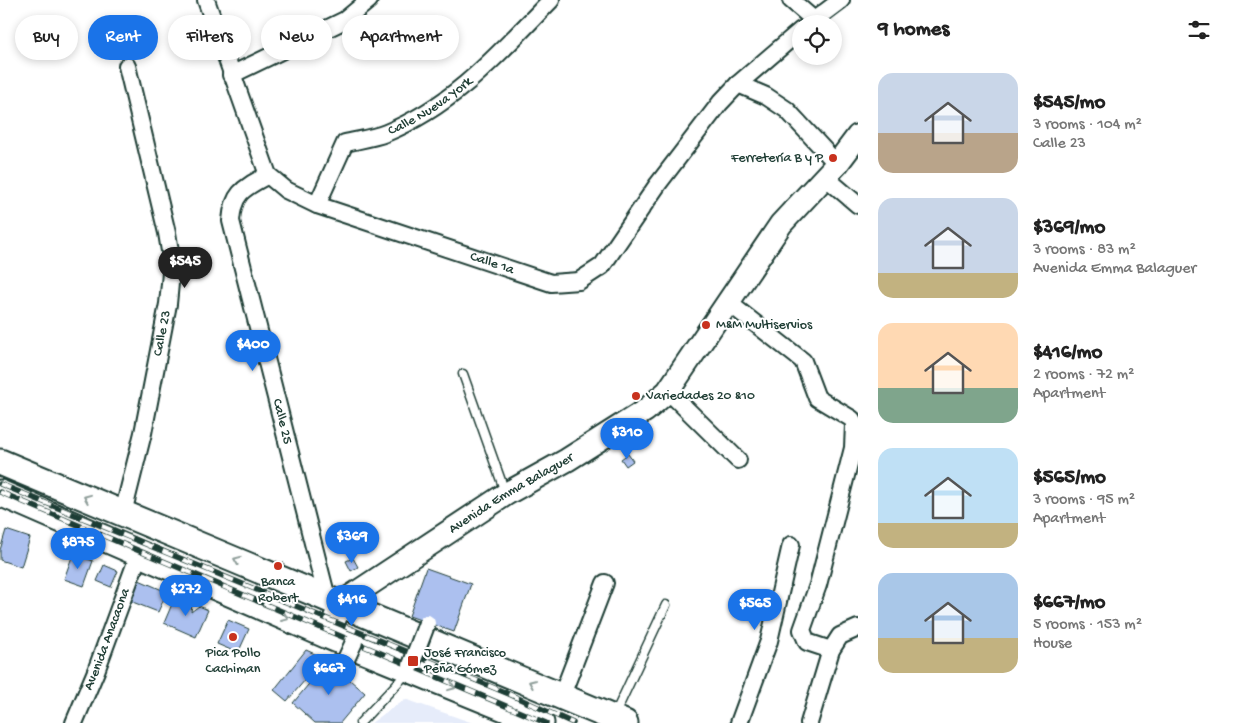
<!DOCTYPE html>
<meta charset="utf-8">
<style>
:root{--surface:#fff;--page:#f2f2f2;--text:#222;--muted:#767676;--accent:#1a73e8}
body{margin:0;font-family:"Gochi Hand",sans-serif;background:var(--page);color:var(--text);height:100vh;display:flex;flex-direction:column;font-size:19px;white-space:nowrap}
*{box-sizing:border-box;margin:0}
p{font-size:16px;color:var(--muted)}
.icon{flex:none;width:28px;height:28px;fill:none;stroke:currentColor;stroke-width:2;stroke-linecap:round;stroke-linejoin:round}
.map{position:relative;flex:1;overflow:hidden}
.sheet{display:flex;flex-direction:column;background:var(--surface);width:375px}
.sheet>*{flex:none}
.banner{position:absolute;left:15px;top:15px;width:475px;height:45px;display:flex;gap:10px}
.controls{position:absolute;left:792px;top:15px;display:grid;gap:10px}
.controls a{display:grid;place-items:center;width:50px;height:50px;border-radius:50%;background:var(--surface);box-shadow:0 2px 8px #0003;font-size:25px}
.price{position:absolute;translate:-50% -42px;padding:0 11px;border-radius:18px;background:var(--accent);color:#fff;font-size:16px;line-height:32px;filter:drop-shadow(0 1px 2px #0008)}
.price::after{content:'';position:absolute;left:50%;top:30px;width:15px;height:11px;margin-left:-8px;background:inherit;clip-path:polygon(0 0,100% 0,50% 100%)}
.price.on{background:#222;color:#fff}
ul{padding:0;list-style:none}
li{display:flex;align-items:center;gap:15px;height:125px;padding:0 20px}
li span{display:grid;place-items:center;flex:none;width:140px;height:100px;border-radius:15px;color:#555}
li>.icon{margin-inline-start:auto}
span .icon{width:60px;height:60px;fill:#fffc;stroke-width:1}
li b{font-size:21px}
h2{display:flex;justify-content:space-between;align-items:center;height:60px;padding:0 20px;font-size:21px}
.pill{padding:0 18px;border-radius:22px;background:var(--surface);box-shadow:0 2px 8px #0003;font-size:18px;line-height:45px}
.pill.on{background:var(--accent);color:#fff}
main{display:flex;flex:1;min-height:0}
.map>svg:first-child{display:block}
</style>
<main>
<div class="map">
<svg width="858" height="723" viewBox="0 0 858 723">
<rect width="100%" height="100%" fill="#fff"/>
<filter id="ink" filterUnits="userSpaceOnUse"><feTurbulence type="fractalNoise" baseFrequency=".02" numOctaves="2"/><feDisplacementMap in="SourceGraphic" scale="10" xChannelSelector="R" yChannelSelector="G"/><feConvolveMatrix kernelMatrix="1 2 1 2 8 2 1 2 1" color-interpolation-filters="sRGB"/></filter>
<g filter="url(#ink)">
<path fill="#e6ecfa" d="M405 699 473 723H371Z"/>
<path fill="#acc0ef" stroke="#1f3d34" d="M628 454 633 461 626 466 621 459Z
M6 530 30 538 21 567 0 560V550Z
M73 554 93 561 84 586 64 579Z
M353 558 358 567 351 571 346 561Z
M276 561 284 563 281 572 273 569Z
M104 565 118 571 111 587 97 581Z
M426 568 471 584 454 632 409 616Z
M139 580 167 592 158 612 130 601Z
M175 597 192 604 191 612 199 606 208 610 196 637 164 623Z
M228 620 249 629 238 653 217 644Z
M306 650 324 658 287 701 274 690Z
M328 661 365 693 340 723H315L293 703Z"/>
<g fill="none" stroke-linecap="round" stroke-linejoin="round">
<defs>
<path id="lane" d="M463 374 505 492
M615 714 666 605
M360 723 407 673"/>
<g id="street">
<path id="s1" d="M206 0 268 175 286 190 317 205 551 283 579 281 602 266 658 184 720 103 738 84 801 30"/>
<path d="M791 0 814 20"/>
<path d="M809 24 841 0"/>
<path d="M231 75 345 20 369 0"/>
<path d="M738 84 766 96 787 110 837 164"/>
<path id="s2" d="M268 175C244 188 233 192 231 221L327 598"/>
<path d="M824 176 858 205"/>
<path id="s3" d="M317 205 345 143C358 140 373 138 386 133 455 105 500 52 551 0"/>
<path d="M729 303 803 361 817 398 852 419 854 424 853 448 818 585 802 630 807 642 831 650"/>
<path d="M668 391 738 460"/>
<path id="s4" d="M123 513 143 433 168 304 172 263 167 233 127 66"/>
<path d="M562 695 605 583"/>
<path id="s5" d="M74 723 96 671 139 554"/>
<path d="M739 723 769 641 791 545"/>
<path d="M809 723 831 650 840 636 858 628"/>
</g>
<g id="secondary">
<path id="s6" d="M328 636 341 603 506 494 567 460 646 410 668 391 781 224 837 164 858 136"/>
</g>
<path id="primary" d="M0 462 625 723
M0 493 328 636 541 723"/>
</defs>
<use href="#lane" stroke="#1f3d34" stroke-width="11"/>
<use href="#street" stroke="#1f3d34" stroke-width="20"/>
<use href="#secondary" stroke="#1f3d34" stroke-width="26"/>
<use href="#primary" stroke="#1f3d34" stroke-width="29"/>
<use href="#lane" stroke="#fff" stroke-width="8"/>
<use href="#street" stroke="#fff" stroke-width="16"/>
<use href="#secondary" stroke="#fff" stroke-width="22"/>
<use href="#primary" stroke="#fff" stroke-width="25"/>
<defs>
<path id="rail" d="M0 484 509 694 573 723
M0 492 546 723"/>
</defs>
<use href="#rail" stroke="#1f3d34" stroke-width="5.5"/>
<use href="#rail" stroke="#fff" stroke-width="4" stroke-dasharray="11" stroke-linecap="butt"/>
<defs>
<path id="street-bridge" d="M411 665 427 623
M340 672 354 642"/>
</defs>
<use href="#street-bridge" stroke="#1f3d34" stroke-width="20" stroke-linecap="butt"/>
<use href="#street-bridge" stroke="#fff" stroke-width="16"/>
</g>
<defs><path id="oneway-chevron" d="M-2-3.5L2.5 0L-2 3.5" fill="none" stroke-width="1.6" stroke-linecap="round" stroke-linejoin="round" transform="scale(1.25)"/></defs>
<g stroke="#8f9e9a">
<use href="#oneway-chevron" transform="translate(87 498) rotate(-158)"/>
<use href="#oneway-chevron" transform="translate(237 560) rotate(-158)"/>
<use href="#oneway-chevron" transform="translate(285 618) rotate(23)"/>
<use href="#oneway-chevron" transform="translate(532 683) rotate(-157)"/>
<use href="#oneway-chevron" transform="translate(452 687) rotate(22)"/>
</g>
</g>
<g fill="#c8321e" stroke="#fff" stroke-width="2">
<circle cx="833" cy="158" r="5"/>
<circle cx="706" cy="325" r="5"/>
<circle cx="636" cy="396" r="5"/>
<circle cx="278" cy="566" r="5"/>
<circle cx="233" cy="637" r="5"/>
<rect x="407" y="655" width="12" height="12" rx="2.5"/>
</g>
<g text-anchor="middle" dominant-baseline="central" stroke-width="4" stroke-linejoin="round" paint-order="stroke">
<g font-size="14" fill="#1f3d34" stroke="#fff">
<text stroke="none"><textPath href="#s3" startOffset="162">Calle Nueva York</textPath></text>
<text stroke="none"><textPath href="#s1" startOffset="428">Calle 1a</textPath></text>
<text stroke="none"><textPath href="#s4" startOffset="184">Calle 23</textPath></text>
<text stroke="none"><textPath href="#s2" startOffset="270">Calle 25</textPath></text>
<text stroke="none"><textPath href="#s6" startOffset="238">Avenida Emma Balaguer</textPath></text>
<text stroke="none"><textPath href="#s5" startOffset="90">Avenida Anacaona</textPath></text>
</g>
<g font-size="14" fill="#1f3d34" stroke="#fff" text-anchor="start">
<text x="823" y="158" text-anchor="end">Ferretería B y P</text>
<text x="716" y="325">M&amp;M Multiservios</text>
<text x="646" y="396">Variedades 20 &amp;10</text>
<text x="278" y="582" text-anchor="middle">Banca<tspan x="278" dy="16">Robert</tspan></text>
<text x="233" y="653" text-anchor="middle">Pica Pollo<tspan x="233" dy="16">Cachiman</tspan></text>
<text x="424" y="653">José Francisco<tspan x="424" dy="16">Peña Gómez</tspan></text>
</g>
</g>
</svg>
<div class="controls">
<a><svg class="icon" aria-label="locate" viewBox="0 0 24 24"><circle cx="12" cy="12" r="6"/><path d="M12 2v4M12 18v4M2 12h4M18 12h4"/></svg></a>
</div>
<b class="price on" style="left:185px;top:289px">$545</b>
<b class="price" style="left:253px;top:372px">$400</b>
<b class="price" style="left:627px;top:460px">$310</b>
<b class="price" style="left:352px;top:564px">$369</b>
<b class="price" style="left:78px;top:570px">$875</b>
<b class="price" style="left:186px;top:617px">$272</b>
<b class="price" style="left:352px;top:627px">$416</b>
<b class="price" style="left:755px;top:631px">$565</b>
<b class="price" style="left:329px;top:696px">$667</b>
<div class="banner">
<a class="pill">Buy</a>
<a class="pill on">Rent</a>
<a class="pill">Filters</a>
<a class="pill">New</a>
<a class="pill">Apartment</a>
</div>
</div>
<section class="sheet">
<h2>9 homes<svg class="icon" aria-label="filters" viewBox="0 0 24 24"><path d="M4 7h16M4 17h16"/><circle cx="9" cy="7" r="2"/><circle cx="15" cy="17" r="2"/></svg></h2>
<ul>
<li><span style="background:linear-gradient(#c9d6e8 60%,#b9a48a 0)"><svg class="icon" aria-label="home" viewBox="0 0 24 24"><path d="M3 11l9-7 9 7M6 9v11h12V9"/></svg></span><div><b>$545/mo</b><p>3 rooms · 104 m²</p><p>Calle 23</p></div></li>
<li><span style="background:linear-gradient(#c9d6e8 75%,#c2b280 0)"><svg class="icon" aria-label="home" viewBox="0 0 24 24"><path d="M3 11l9-7 9 7M6 9v11h12V9"/></svg></span><div><b>$369/mo</b><p>3 rooms · 83 m²</p><p>Avenida Emma Balaguer</p></div></li>
<li><span style="background:linear-gradient(#ffd9b3 65%,#7fa58c 0)"><svg class="icon" aria-label="home" viewBox="0 0 24 24"><path d="M3 11l9-7 9 7M6 9v11h12V9"/></svg></span><div><b>$416/mo</b><p>2 rooms · 72 m²</p><p>Apartment</p></div></li>
<li><span style="background:linear-gradient(#bfe0f5 75%,#c2b280 0)"><svg class="icon" aria-label="home" viewBox="0 0 24 24"><path d="M3 11l9-7 9 7M6 9v11h12V9"/></svg></span><div><b>$565/mo</b><p>3 rooms · 95 m²</p><p>Apartment</p></div></li>
<li><span style="background:linear-gradient(#a9c7e8 65%,#c2b280 0)"><svg class="icon" aria-label="home" viewBox="0 0 24 24"><path d="M3 11l9-7 9 7M6 9v11h12V9"/></svg></span><div><b>$667/mo</b><p>5 rooms · 153 m²</p><p>House</p></div></li>
</ul>
</section>
</main>
